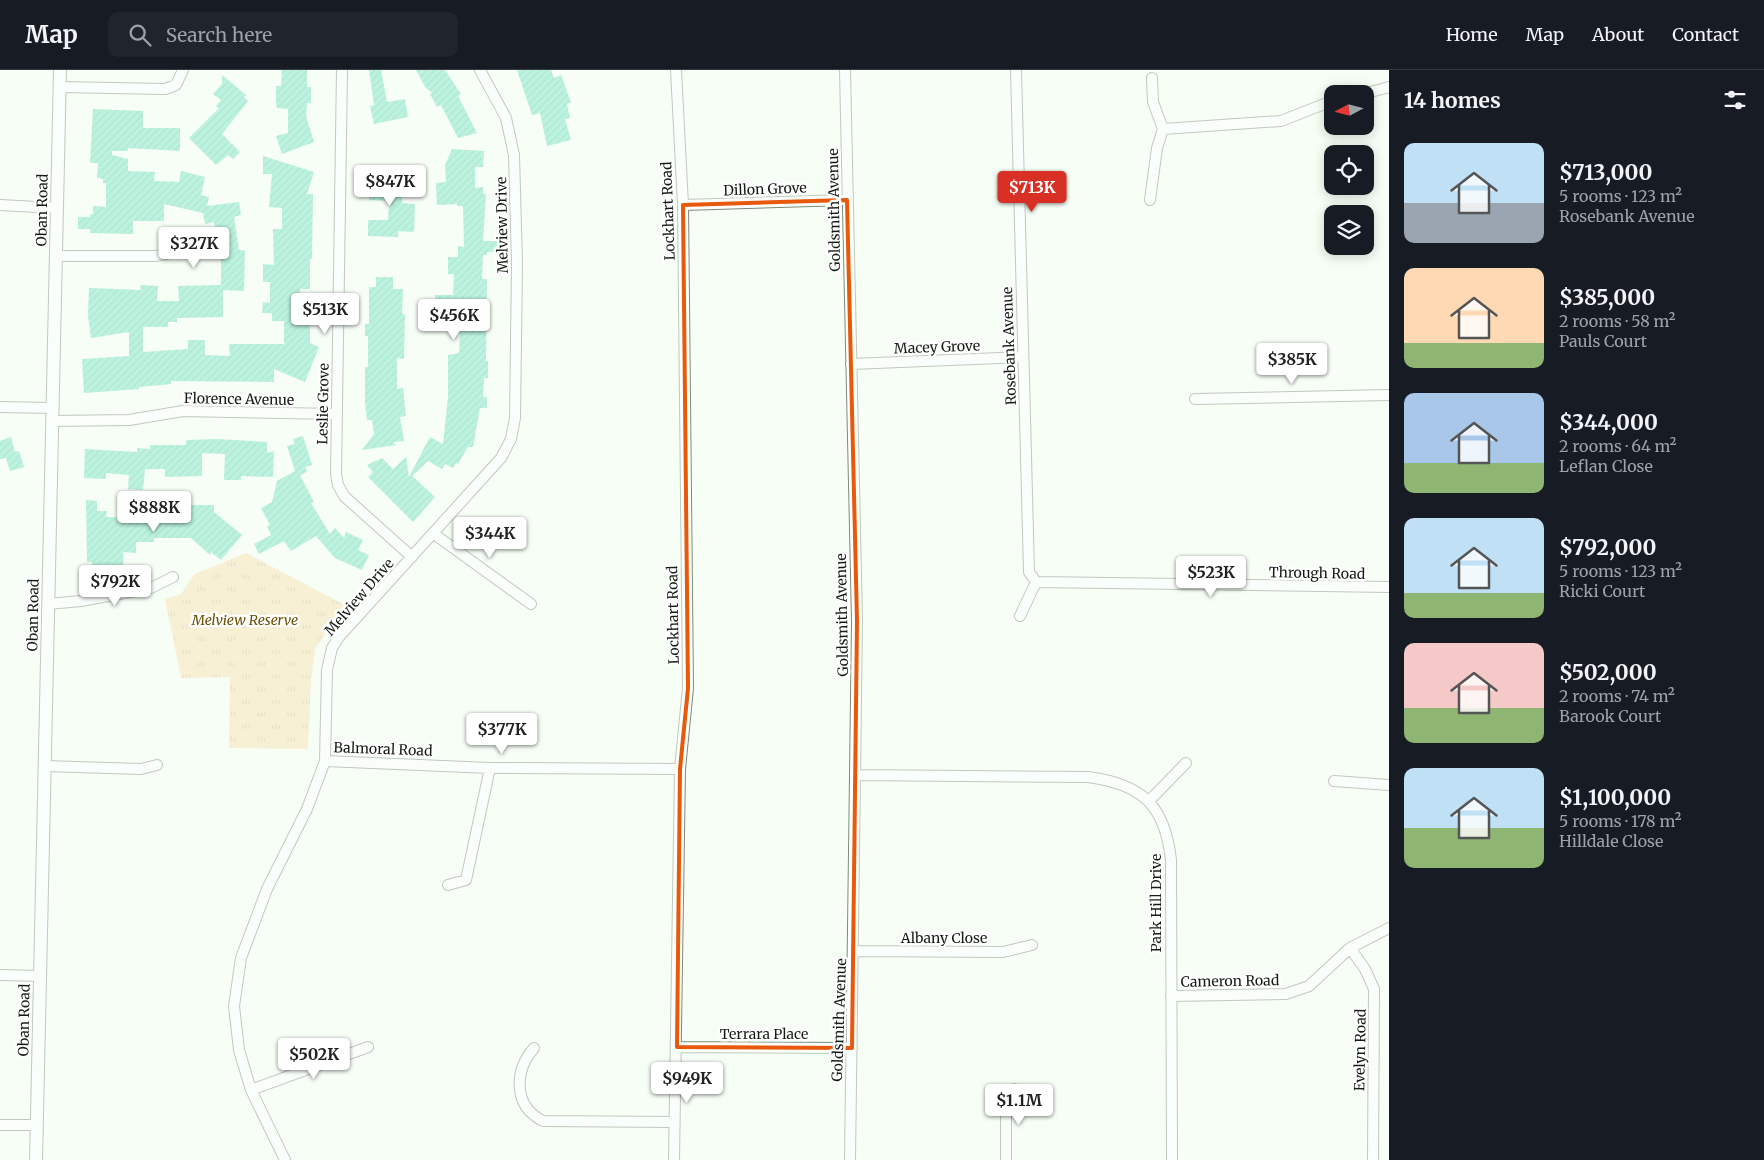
<!DOCTYPE html>
<meta charset="utf-8">
<style>
:root{--surface:#171b24;--page:#20242c;--text:#f1f3f6;--muted:#9ea1a6;--line:#363941;--accent:#d93025}
body{margin:0;font-family:Merriweather,serif;background:var(--page);color:var(--text);height:100vh;display:flex;flex-direction:column;font-size:19px;white-space:nowrap}
*{box-sizing:border-box;margin:0}
p{font-size:16px;color:var(--muted)}
.icon{flex:none;width:28px;height:28px;fill:none;stroke:currentColor;stroke-width:2;stroke-linecap:round;stroke-linejoin:round}
.map{position:relative;flex:1;overflow:hidden}
.sheet{display:flex;flex-direction:column;background:var(--surface);width:375px}
.sheet>*{flex:none}
.needle{width:32px;rotate:263deg}
.fabs{position:absolute;left:1324px;top:15px;display:grid;gap:10px}
.fabs a{display:grid;place-items:center;width:50px;height:50px;border-radius:10px;background:var(--surface);box-shadow:0 2px 12px #0003;font-size:25px}
.price{position:absolute;translate:-50% -42px;padding:0 11px;border-radius:5px;background:#fff;color:#222;font-size:16px;line-height:32px;filter:drop-shadow(0 1px 2px #0008)}
.price::after{content:'';position:absolute;left:50%;top:30px;width:15px;height:11px;margin-left:-8px;background:inherit;clip-path:polygon(0 0,100% 0,50% 100%)}
.price.on{background:var(--accent);color:#fff}
ul{padding:0;list-style:none}
li{display:flex;align-items:center;gap:15px;height:125px;padding:0 15px}
li span{display:grid;place-items:center;flex:none;width:140px;height:100px;border-radius:10px;color:#555}
li>.icon{margin-inline-start:auto}
span .icon{width:60px;height:60px;fill:#fffc;stroke-width:1}
li b{font-size:21px}
h2{display:flex;justify-content:space-between;align-items:center;height:60px;padding:0 15px;font-size:21px}
header{display:flex;align-items:center;gap:30px;box-sizing:border-box;height:70px;padding:0 25px;background:var(--surface);border-bottom:1px solid var(--line)}
header strong{font-size:24px}
nav{display:flex;gap:28px;margin-inline-start:auto;font-size:18px}
.search{width:350px;height:45px;background:var(--page);display:flex;align-items:center;gap:12px;box-sizing:border-box;padding:0 18px;border-radius:10px;color:var(--muted);font-size:19px}
main{display:flex;flex:1;min-height:0}
.map>svg:first-child{display:block}
</style>
<header>
<strong>Map</strong>
<div class="search"><svg class="icon" aria-label="search" viewBox="0 0 24 24"><circle cx="10" cy="10" r="6"/><path d="M15 15l6 6"/></svg>Search here</div>
<nav><a>Home</a><a>Map</a><a>About</a><a>Contact</a></nav>
</header>
<main>
<div class="map">
<svg width="1389" height="1090" viewBox="0 0 1389 1090">
<defs>
<pattern id="grass-tufts" width="24" height="20" patternUnits="userSpaceOnUse" patternTransform="scale(1.25)"><rect width="24" height="20" fill="#fae0ac"/><path d="M3 7l-1-3M5 7V3M7 7l1-3M15 17l-1-3M17 17v-4M19 17l1-3" fill="none" stroke="#d5c093"/></pattern>
<pattern id="building-hatch" width="6" height="6" patternUnits="userSpaceOnUse" patternTransform="scale(1.25)"><rect width="6" height="6" fill="#73e7c1"/><path d="M-1 1l2-2M0 6l6-6M5 7l2-2" fill="none" stroke="#63c6a5"/></pattern>
</defs>
<rect width="100%" height="100%" fill="#f6fef5"/>
<path fill="url(#grass-tufts)" d="M246 483 345 535 315 579 311 610 308 679 229 678 230 607 181 608 165 529 181 524 195 504Z"/>
<path fill="#fae0ac" d="M251 543 260 546 254 566 245 563Z"/>
<path fill="url(#building-hatch)" d="M282 0H307V17H311V33H307L306 46 314 72 282 84 276 66 288 63V39L277 38 276 32V16H281Z
M369 0H381L387 32 405 29 408 47 374 54 370 36 374 35Z
M416 0H445L461 24 458 26 477 63 458 68 441 35 437 37 430 24 432 23 425 17Z
M517 0H551L554 8 561 5 571 32 567 34 570 48 565 49 571 70 547 76 540 43 532 45Z
M222 5 246 25 244 27 248 31 222 64 240 82 233 89 228 85 216 95 189 68 219 38 216 36 221 30 213 24 222 14Z
M93 39 143 41V58H180V81L128 78V81H112V85L128 89V101L155 102 154 111 179 112 181 101 205 107 201 125 209 127 207 136 239 132 241 145 234 147 239 180H245L244 221 223 220V247L177 248V252H168V257H143V282L188 279V270H205V285L230 286 229 274H284V251H272V243H262L263 232 270 233V212H263V194L274 195 273 159H282V138L269 137 272 104H263V86L314 102 307 124H313L312 189H310V219H300V239H303V249H310V273L319 277 305 312 274 299V312L171 311V314L139 317V319L84 323 82 289 129 286V262L91 268 88 246 89 218 141 220 140 215 158 216 157 231H179L178 216 221 215V170L218 171 214 152 205 154 203 143 164 134V151H133V164L90 163V159H78V147H90V144H93V136L106 137V113H103V109L97 108 98 93H90Z
M452 79 484 81 483 97H475V118L483 117V124H486L483 171H497V182H487V185H483L482 209H487L486 291H488V308H484L483 327H487V338H480L473 377H468L458 394 456 393 453 398 445 394 442 399 428 391 412 406 435 427 413 452 368 407 373 402 367 395 382 388 393 399 406 387 409 407 430 367 443 374 448 327V285L459 283 460 262H455L456 238H435V225H453L454 204H448V187H458V176L464 177 463 136H457V134L437 135 436 113 446 112 445 95Z
M376 98H391L392 116 402 117V133L415 134 414 162 398 161V167L368 166V150H388L389 131 369 130 370 115 375 116Z
M376 207H393V219H403L402 244H405L404 289 397 288V319L403 318 406 346 400 347 404 371 393 372 396 375 362 380 374 364 372 350H367L365 333V297H368V266H365V254H369V217H376Z
M303 366 312 395 305 397 307 402 300 405 314 432 311 433 330 464 335 458 344 468 346 462 363 470 358 480 369 485 362 500 335 488 316 466 291 481 284 471 259 484 254 474 271 465 267 456 270 455 261 438 272 432 277 411 295 401 287 376 295 374 293 369Z
M11 367 15 382 19 381 24 397 10 401 6 388 0 389V371Z
M216 369 267 372V383L274 381 273 407 241 406V410H224L225 384 202 383V406L165 407V399H145L143 420 128 419 129 405 106 403V409L84 408 85 379 137 382V378L150 379V375H186V370Z
M86 430 97 431V441H107L106 447 161 448 162 435H214V442L242 465 221 490 211 482 210 485 191 468H154V472H136V483L123 482 124 505H115L111 498 92 499V492H87Z"/>
<g fill="none" stroke-linecap="round" stroke-linejoin="round">
<defs>
<path id="minor" d="M342 0 336 404 338 415 344 426 412 487
M845 0 857 551 850 1090
M1016 0 1029 502 1036 512 1020 546
M60 17 165 19 176 15 183 0
M1363 24 1389 17
M1163 59 1281 51 1332 31
M1150 130 1157 78 1163 59 1153 32 1152 8
M0 135 56 138
M683 135 847 130
M56 186H156L180 181
M851 294 1023 287
M1195 329 1389 325
M0 337 52 338
M52 351 129 350 183 341 337 344
M434 464 531 534
M1036 512 1389 517
M48 534 81 531 151 518 173 507
M325 691 490 698 680 699
M45 696 141 699 157 695
M856 705 1088 707C1142 714 1165 735 1171 790L1172 1090
M1334 711 1389 715
M1149 731 1186 693
M448 815 466 810 490 698
M1350 878 1365 899 1374 919 1373 1090
M855 881 1003 882 1032 875
M0 905 40 906
M1171 926 1286 924 1309 916 1350 878 1389 858
M677 977 852 978
M534 978C514 1001 513 1036 543 1051L674 1052
M251 1020 368 977
M0 1055H37
M285 1090 251 1020 239 980 234 936 241 888 267 819 307 739 325 691 327 600 332 578 339 567 501 388 511 369 515 348 517 194 514 85 506 48 480 0
M674 1090 680 699 688 618 683 135 676 0
M1006 1090V1037L1014 1019"/>
<path id="tertiary" d="M36 1090 60 0"/>
</defs>
<use href="#minor" stroke="#7a8d77" stroke-width="12"/>
<use href="#tertiary" stroke="#7a8d77" stroke-width="14"/>
<use href="#minor" stroke="#fff" stroke-width="10"/>
<use href="#tertiary" stroke="#fff" stroke-width="12"/>
</g>
<path d="M0 0H1389V1090H0ZM847 130 857 551 852 978 677 977 680 699 688 618 683 135Z" fill="#f6fef5" fill-opacity=".55" fill-rule="evenodd"/>
<path fill="none" stroke="#e8590c" stroke-width="4" stroke-linejoin="round" d="M847 130 857 551 852 978 677 977 680 699 688 618 683 135Z"/>
<g text-anchor="middle" dominant-baseline="central" stroke-width="5" stroke-linejoin="round" paint-order="stroke">
<g font-size="14" fill="#151c14" stroke="#fff">
<text transform="translate(765 119) rotate(-2)">Dillon Grove</text>
<text transform="translate(42 140) rotate(-89)">Oban Road</text>
<text transform="translate(834 140) rotate(-91)">Goldsmith Avenue</text>
<text transform="translate(668 141) rotate(-92)">Lockhart Road</text>
<text transform="translate(502 155) rotate(-91)">Melview Drive</text>
<text transform="translate(1009 276) rotate(-92)">Rosebank Avenue</text>
<text transform="translate(937 277) rotate(-2)">Macey Grove</text>
<text transform="translate(239 329) rotate(1)">Florence Avenue</text>
<text transform="translate(323 334) rotate(-89)">Leslie Grove</text>
<text transform="translate(1317 503) rotate(1)">Through Road</text>
<text transform="translate(359 527) rotate(-49)">Melview Drive</text>
<text transform="translate(33 545) rotate(-89)">Oban Road</text>
<text transform="translate(673 545) rotate(-91)">Lockhart Road</text>
<text transform="translate(842 545) rotate(-91)">Goldsmith Avenue</text>
<text transform="translate(383 679) rotate(2)">Balmoral Road</text>
<text transform="translate(1156 833) rotate(-90)">Park Hill Drive</text>
<text x="944" y="868">Albany Close</text>
<text transform="translate(1230 911) rotate(-1)">Cameron Road</text>
<text transform="translate(24 950) rotate(-89)">Oban Road</text>
<text transform="translate(839 950) rotate(-88)">Goldsmith Avenue</text>
<text x="764" y="964">Terrara Place</text>
<text transform="translate(1360 980) rotate(-89)">Evelyn Road</text>
</g>
<g font-size="14" font-style="italic" fill="#6a4e03" stroke="#fff">
<text x="245" y="550">Melview Reserve</text>
</g>
</g>
</svg>
<div class="fabs">
<a><svg class="needle" viewBox="-14 -14 28 28"><path d="M0-13l5 13h-10z" fill="#e53935"/><path d="M0 13l5-13h-10z" fill="#9ea1a6"/></svg></a>
<a><svg class="icon" aria-label="locate" viewBox="0 0 24 24"><circle cx="12" cy="12" r="6"/><path d="M12 2v4M12 18v4M2 12h4M18 12h4"/></svg></a>
<a><svg class="icon" aria-label="layers" viewBox="0 0 24 24"><path d="M12 4l9 5-9 5-9-5zM3 14l9 5 9-5"/></svg></a>
</div>
<b class="price" style="left:390px;top:137px">$847K</b>
<b class="price on" style="left:1032px;top:143px">$713K</b>
<b class="price" style="left:194px;top:199px">$327K</b>
<b class="price" style="left:325px;top:265px">$513K</b>
<b class="price" style="left:454px;top:271px">$456K</b>
<b class="price" style="left:1292px;top:315px">$385K</b>
<b class="price" style="left:154px;top:463px">$888K</b>
<b class="price" style="left:490px;top:489px">$344K</b>
<b class="price" style="left:1211px;top:528px">$523K</b>
<b class="price" style="left:115px;top:537px">$792K</b>
<b class="price" style="left:502px;top:685px">$377K</b>
<b class="price" style="left:314px;top:1010px">$502K</b>
<b class="price" style="left:687px;top:1034px">$949K</b>
<b class="price" style="left:1019px;top:1056px">$1.1M</b>
</div>
<section class="sheet">
<h2>14 homes<svg class="icon" aria-label="filters" viewBox="0 0 24 24"><path d="M4 7h16M4 17h16"/><circle cx="9" cy="7" r="2"/><circle cx="15" cy="17" r="2"/></svg></h2>
<ul>
<li><span style="background:linear-gradient(#bfe0f5 60%,#9aa5b1 0)"><svg class="icon" aria-label="home" viewBox="0 0 24 24"><path d="M3 11l9-7 9 7M6 9v11h12V9"/></svg></span><div><b>$713,000</b><p>5 rooms · 123 m²</p><p>Rosebank Avenue</p></div></li>
<li><span style="background:linear-gradient(#ffd9b3 75%,#8fb573 0)"><svg class="icon" aria-label="home" viewBox="0 0 24 24"><path d="M3 11l9-7 9 7M6 9v11h12V9"/></svg></span><div><b>$385,000</b><p>2 rooms · 58 m²</p><p>Pauls Court</p></div></li>
<li><span style="background:linear-gradient(#a9c7e8 70%,#8fb573 0)"><svg class="icon" aria-label="home" viewBox="0 0 24 24"><path d="M3 11l9-7 9 7M6 9v11h12V9"/></svg></span><div><b>$344,000</b><p>2 rooms · 64 m²</p><p>Leflan Close</p></div></li>
<li><span style="background:linear-gradient(#bfe0f5 75%,#8fb573 0)"><svg class="icon" aria-label="home" viewBox="0 0 24 24"><path d="M3 11l9-7 9 7M6 9v11h12V9"/></svg></span><div><b>$792,000</b><p>5 rooms · 123 m²</p><p>Ricki Court</p></div></li>
<li><span style="background:linear-gradient(#f6c9c9 65%,#8fb573 0)"><svg class="icon" aria-label="home" viewBox="0 0 24 24"><path d="M3 11l9-7 9 7M6 9v11h12V9"/></svg></span><div><b>$502,000</b><p>2 rooms · 74 m²</p><p>Barook Court</p></div></li>
<li><span style="background:linear-gradient(#bfe0f5 60%,#8fb573 0)"><svg class="icon" aria-label="home" viewBox="0 0 24 24"><path d="M3 11l9-7 9 7M6 9v11h12V9"/></svg></span><div><b>$1,100,000</b><p>5 rooms · 178 m²</p><p>Hilldale Close</p></div></li>
</ul>
</section>
</main>
